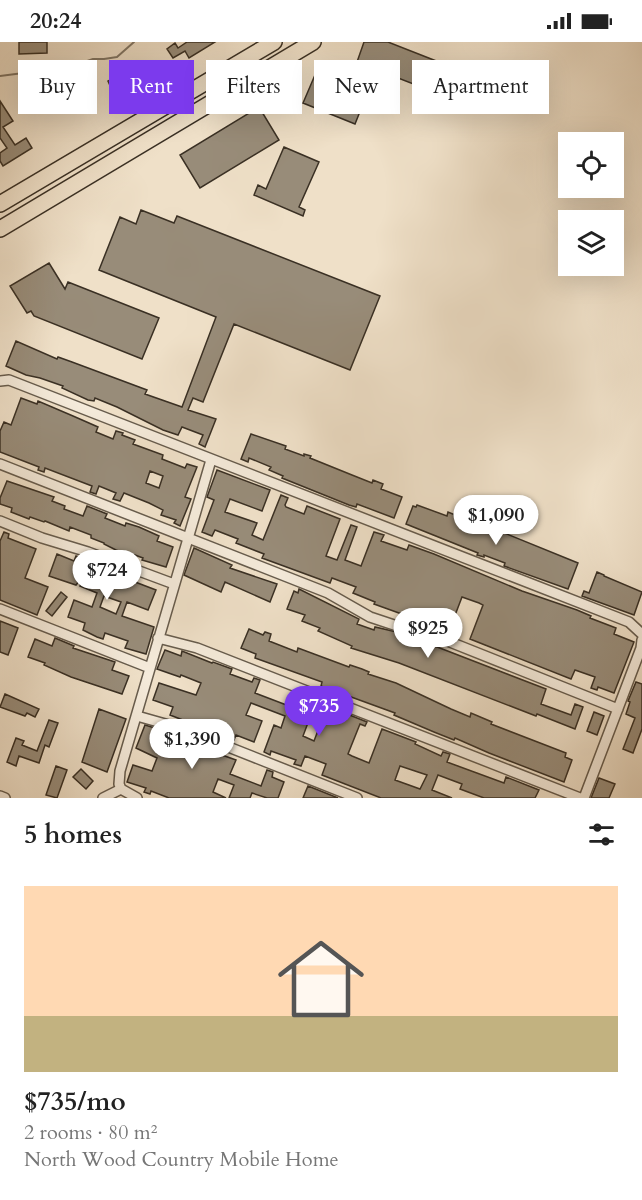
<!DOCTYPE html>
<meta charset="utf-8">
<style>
:root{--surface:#fff;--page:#f6f6f6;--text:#222;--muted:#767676;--line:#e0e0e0;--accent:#7c3aed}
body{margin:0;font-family:Cardo,serif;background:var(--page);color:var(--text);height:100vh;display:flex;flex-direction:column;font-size:22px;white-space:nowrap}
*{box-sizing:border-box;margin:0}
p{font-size:20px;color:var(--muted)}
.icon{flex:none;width:33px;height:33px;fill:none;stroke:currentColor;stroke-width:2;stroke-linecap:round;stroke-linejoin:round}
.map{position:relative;height:756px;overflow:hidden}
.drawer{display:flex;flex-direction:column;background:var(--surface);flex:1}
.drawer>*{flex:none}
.top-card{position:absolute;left:18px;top:18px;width:606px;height:54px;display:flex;gap:12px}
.tools{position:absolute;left:558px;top:90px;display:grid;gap:12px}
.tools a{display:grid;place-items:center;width:66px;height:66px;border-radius:0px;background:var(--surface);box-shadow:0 6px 24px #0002;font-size:30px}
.price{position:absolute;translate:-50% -51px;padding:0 14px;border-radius:21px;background:#fff;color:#222;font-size:20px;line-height:39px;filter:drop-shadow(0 2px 3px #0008)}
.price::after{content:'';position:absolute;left:50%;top:36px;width:18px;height:14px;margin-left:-9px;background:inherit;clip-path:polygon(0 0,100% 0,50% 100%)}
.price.current{background:var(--accent);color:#fff}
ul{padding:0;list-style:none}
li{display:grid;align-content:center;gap:12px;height:318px;padding:0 24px}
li+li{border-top:2px solid var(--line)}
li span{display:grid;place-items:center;height:186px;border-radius:0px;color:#555}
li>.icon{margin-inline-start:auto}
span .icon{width:108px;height:108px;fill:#fffc;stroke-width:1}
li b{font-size:26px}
h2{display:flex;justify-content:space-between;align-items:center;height:72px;padding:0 24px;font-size:26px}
.chip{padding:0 21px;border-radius:0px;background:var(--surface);box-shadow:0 6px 24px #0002;font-size:21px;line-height:54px}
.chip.current{background:var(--accent);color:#fff}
.status{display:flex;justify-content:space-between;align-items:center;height:42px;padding:0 30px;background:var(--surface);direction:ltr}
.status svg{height:16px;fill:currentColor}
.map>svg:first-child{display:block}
</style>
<div class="status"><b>20:24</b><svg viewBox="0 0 49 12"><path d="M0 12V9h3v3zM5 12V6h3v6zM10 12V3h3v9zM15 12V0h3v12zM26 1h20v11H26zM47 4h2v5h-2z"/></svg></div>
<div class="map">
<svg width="642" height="756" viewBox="0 0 642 756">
<rect width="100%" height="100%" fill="#efe0c8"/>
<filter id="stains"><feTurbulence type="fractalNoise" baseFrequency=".00333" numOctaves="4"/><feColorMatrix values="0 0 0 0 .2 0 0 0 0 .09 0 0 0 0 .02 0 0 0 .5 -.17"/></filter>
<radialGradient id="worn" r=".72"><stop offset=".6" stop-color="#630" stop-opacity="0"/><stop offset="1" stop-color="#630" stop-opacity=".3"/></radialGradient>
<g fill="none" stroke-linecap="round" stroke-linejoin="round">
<path stroke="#817665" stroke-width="2" d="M0 34 70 25 93 17H104L117 15 134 0"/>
</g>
<path fill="#988c79" stroke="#3a3024" stroke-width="1.5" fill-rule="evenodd" d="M19 0H47V11L19 12Z
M187 0H215L189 16 185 9 173 16 167 7 175 1 178 6Z
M364 0H388L449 24 448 26 485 40 476 63 439 49V52L357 20Z
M318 26 369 47 355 82 303 61Z
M123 31 129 41 113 50 108 39Z
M0 59 13 79 3 85 15 103 26 96 32 106 3 124 0 119V111L7 106 0 96Z
M259 65 279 98 200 146 180 113Z
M284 105 319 120 299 165 305 168 303 174 254 153 258 143 266 147Z
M141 168 174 181 177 174 380 254 350 328 234 282 203 360 193 356 188 368 216 377 205 405 199 402 203 393 182 385 178 393 163 388 117 365 95 356 94 359 88 358 62 346 63 344 40 336 26 333 6 324 16 299 57 317 58 315 72 320 147 348 145 352 182 365 216 275 99 228 120 175 136 182Z
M49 221 65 247 68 240 159 276 142 317 34 274 31 269 27 271 10 244Z
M21 356 37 362 38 359 73 374 98 385 96 390 113 397 116 389 123 391 122 393 135 398 133 402 163 413 162 417 185 426 187 422 197 425 185 455 191 457 180 484 174 481 176 478 161 473 163 468 149 461 124 451 120 459 113 457 116 451 99 444 96 452 90 450 92 444 45 426 44 430 38 428 39 425 0 410V389L4 380 11 383ZM150 429 163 434 159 446 146 441Z
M251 392 286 404 285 407 304 414V412L311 414 310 416 352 433 372 441 373 438 383 442 381 447 402 455 394 476 357 462 356 465 349 463 282 436 283 434 269 428 271 425 249 416 248 420 241 417Z
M217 428 270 448 262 469 230 457 225 470 257 481 252 493 263 498 281 453 288 456 285 463 286 465 304 472 307 464 340 477 326 514 337 518 351 483 357 485 345 518 361 524 374 490 384 493 381 499 407 508 409 503 434 512 522 549 577 568 591 574 590 576 616 586 614 592 634 600 614 651 598 645 597 648 591 646 595 635 575 628 571 637 470 597 483 563 479 561 462 555 449 589 374 562 375 560 353 551 356 545 332 536 330 541 262 516 264 512 236 501 238 497 215 488 212 494 202 490 214 458 207 455Z
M7 439 54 455 52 459 65 464 64 467 83 474 87 464 107 472 105 476 125 484 126 481 139 485 159 494 157 499 173 505 166 525 142 518 143 516 124 509 123 511 116 508 104 502V501L91 496V493L70 485 69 489 45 479 44 480 30 475 29 477 11 470 12 466 0 462V456Z
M417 463 447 474 448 470 501 492 502 490 578 521 568 547 504 524 505 521 484 513V515L477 513 478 511 406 482 413 464 416 465Z
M4 490 9 492 8 496 36 507 25 536 48 545 37 573 0 558V499Z
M194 506 232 523 230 526 277 542 270 560 225 540 221 550 184 533Z
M57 512 74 519 76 514 89 519V518L124 530 122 535 156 548 148 568 127 560 122 574 154 585 146 612 125 606 128 599 105 591 103 597 97 595 83 588 85 581 68 575 74 558 92 565 97 551 80 544 84 533 76 543 49 534ZM104 554 121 560 116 572 100 565Z
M597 530 604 533V534L642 550 634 573 582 554 584 549 589 551Z
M299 547 359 577 357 582 374 588 375 585 401 591 546 647 541 662 571 673 575 662 583 665 575 687 537 672 536 674 399 621 351 606 352 604 318 589 320 586 302 579 305 573 287 567 294 549 298 551Z
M61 550 67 555 52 574 46 569Z
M0 579 18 586 8 613 0 610Z
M249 587 263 593 265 590 271 592 269 599 297 610 298 606 349 625 350 623 362 627 369 630 368 632 396 641 451 667 470 675 471 671 492 680 491 682 566 711 565 715 572 718 564 740 489 711 455 696 454 698 434 690 394 673 395 671 321 644 322 640 255 616 256 612 241 606Z
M55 596 74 604 73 606 115 620 112 628 129 634 122 652 71 635 44 623 45 621 28 615 35 597 52 604Z
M165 608 181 614 182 609 212 621 213 620 232 627 230 632 252 640 254 636 260 638 255 651 289 664 293 654 315 662 303 694 314 699 327 665 333 667 332 671 345 677 347 672 367 680 365 684 360 682 348 712 352 714 369 721 382 687 416 700 415 702 441 714 443 710 450 712 447 720 504 741 506 735 539 748 535 756H484L460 747 462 742 438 733 432 748 452 756H381L322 733 326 722 305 714 301 724 294 722 296 718 271 709 270 713 264 710 274 683 281 686 285 674 251 661 246 673 262 679 254 700 236 693 234 698 170 673 173 665 153 658 159 641 196 653 201 641 181 633 180 635 157 627ZM400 724 427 733 420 747 395 738Z
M636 640 642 642V687L633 711 623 707 635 676 626 672 630 660 628 659Z
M5 652 39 667 35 675 27 671 25 674 0 665Z
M99 667 126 677 107 730 82 720Z
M594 670 604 674 597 693 587 689Z
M49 678 58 681 49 705 45 703 39 721 19 714 16 724 7 720 16 696 24 699 22 703 37 709Z
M145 683 168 690V692L223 711 222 713 236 718 230 732 261 744 267 728 273 730 272 735 284 740 278 756H267L252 751 250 756H229L234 743 218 737 213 750 226 756H169L151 749 150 752 144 750 146 746 127 740 133 723 152 729 157 716 136 706Z
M56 724 67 728 57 756 46 753Z
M81 727 93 739 86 747 73 735Z
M599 736 615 742 609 756H591Z
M308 744 338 756H303Z"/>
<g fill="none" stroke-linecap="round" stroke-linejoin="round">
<defs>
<path id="minor" d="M0 339 9 338 629 580 642 592
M0 422 328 551 370 575 394 583 416 588 445 598 618 667
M0 479 42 496 88 510 174 542
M0 567 150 626
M158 596 197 606 580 756
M137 674 183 687 357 756
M0 754 5 756
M103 756 121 747
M137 756 121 747 119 742 120 729 211 418
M584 756 641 606 642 598"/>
<path id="primary" d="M0 162 274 0
M0 187 313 0"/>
</defs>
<use href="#minor" stroke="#675c4d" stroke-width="12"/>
<use href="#primary" stroke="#3a3024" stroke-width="18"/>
<use href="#minor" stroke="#f5ebdb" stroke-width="9"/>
<use href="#primary" stroke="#efe0c8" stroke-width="15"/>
</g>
<rect width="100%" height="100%" filter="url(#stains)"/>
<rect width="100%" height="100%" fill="url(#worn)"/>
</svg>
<div class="tools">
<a><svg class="icon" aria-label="locate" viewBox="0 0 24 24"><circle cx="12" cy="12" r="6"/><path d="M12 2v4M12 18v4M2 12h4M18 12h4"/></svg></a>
<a><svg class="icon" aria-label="layers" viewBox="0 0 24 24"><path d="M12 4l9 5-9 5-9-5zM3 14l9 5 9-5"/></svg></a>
</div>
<b class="price" style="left:496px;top:504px">$1,090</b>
<b class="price" style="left:107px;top:559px">$724</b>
<b class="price" style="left:428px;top:617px">$925</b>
<b class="price current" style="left:319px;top:695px">$735</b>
<b class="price" style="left:192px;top:728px">$1,390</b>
<div class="top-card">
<a class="chip">Buy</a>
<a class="chip current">Rent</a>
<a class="chip">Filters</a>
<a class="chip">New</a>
<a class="chip">Apartment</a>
</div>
</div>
<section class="drawer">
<h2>5 homes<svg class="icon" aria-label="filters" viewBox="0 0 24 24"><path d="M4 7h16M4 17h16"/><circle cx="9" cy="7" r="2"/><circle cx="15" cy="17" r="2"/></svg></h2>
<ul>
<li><span style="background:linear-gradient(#ffd9b3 70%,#c2b280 0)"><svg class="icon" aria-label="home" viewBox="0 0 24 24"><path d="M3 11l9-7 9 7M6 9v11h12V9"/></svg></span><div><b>$735/mo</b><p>2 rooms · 80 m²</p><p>North Wood Country Mobile Home</p></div></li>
</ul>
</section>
